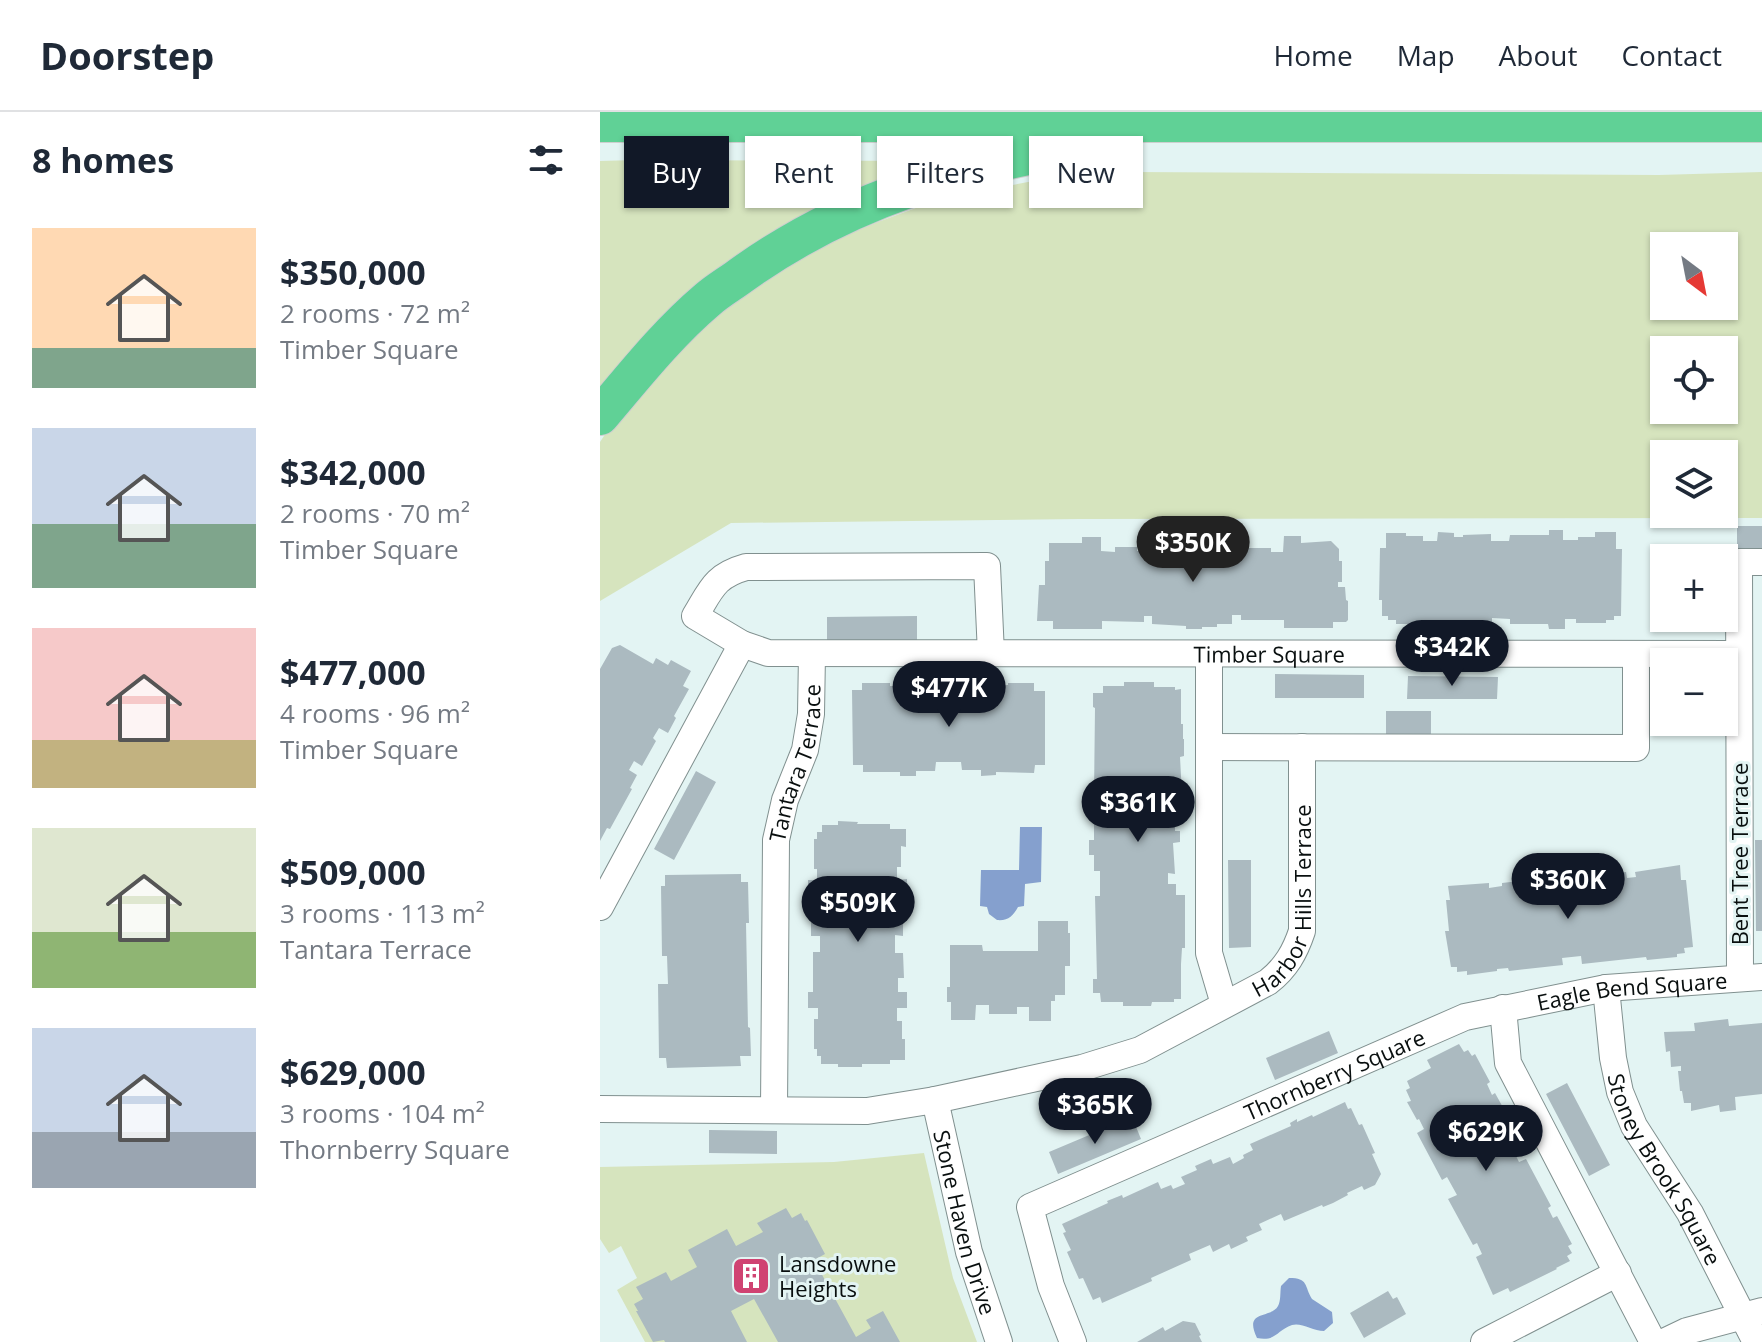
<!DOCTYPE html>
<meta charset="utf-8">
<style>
:root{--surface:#fff;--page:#f2f2f3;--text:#1f2937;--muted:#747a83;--line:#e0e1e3;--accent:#111827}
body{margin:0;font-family:"Open Sans",sans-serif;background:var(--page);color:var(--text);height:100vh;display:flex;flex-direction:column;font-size:30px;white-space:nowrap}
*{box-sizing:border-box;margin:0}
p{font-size:26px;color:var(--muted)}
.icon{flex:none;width:44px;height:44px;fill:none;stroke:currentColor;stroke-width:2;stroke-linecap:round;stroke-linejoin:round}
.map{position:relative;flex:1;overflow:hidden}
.side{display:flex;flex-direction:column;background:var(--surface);width:600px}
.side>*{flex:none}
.top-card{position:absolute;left:24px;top:24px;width:760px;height:72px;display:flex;gap:16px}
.needle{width:52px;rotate:148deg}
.buttons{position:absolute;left:1050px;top:120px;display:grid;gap:16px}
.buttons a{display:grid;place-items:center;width:88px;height:88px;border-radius:0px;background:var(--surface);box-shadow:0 2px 6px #0004;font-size:40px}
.price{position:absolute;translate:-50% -68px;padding:0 18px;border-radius:28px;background:var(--accent);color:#fff;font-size:26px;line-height:52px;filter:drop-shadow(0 2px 4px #0008)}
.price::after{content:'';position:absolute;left:50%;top:48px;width:24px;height:18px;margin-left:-12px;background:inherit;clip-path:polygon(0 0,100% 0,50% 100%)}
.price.on{background:#222;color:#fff}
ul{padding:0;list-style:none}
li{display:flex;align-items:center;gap:24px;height:200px;padding:0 32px}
li span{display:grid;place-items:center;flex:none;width:224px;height:160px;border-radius:0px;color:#555}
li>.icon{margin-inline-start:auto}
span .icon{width:96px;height:96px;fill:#fffc;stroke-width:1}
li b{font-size:34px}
h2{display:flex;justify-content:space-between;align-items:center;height:96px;padding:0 32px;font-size:34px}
.chip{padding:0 28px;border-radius:0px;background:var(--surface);box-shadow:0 2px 6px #0004;font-size:28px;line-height:72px}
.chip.on{background:var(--accent);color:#fff}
header{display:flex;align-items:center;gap:48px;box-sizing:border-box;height:112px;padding:0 40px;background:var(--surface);border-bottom:2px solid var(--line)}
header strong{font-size:38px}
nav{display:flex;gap:44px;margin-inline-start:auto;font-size:28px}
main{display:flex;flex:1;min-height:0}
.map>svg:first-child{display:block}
</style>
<header>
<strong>Doorstep</strong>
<nav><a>Home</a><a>Map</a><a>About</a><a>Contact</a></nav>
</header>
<main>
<section class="side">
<h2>8 homes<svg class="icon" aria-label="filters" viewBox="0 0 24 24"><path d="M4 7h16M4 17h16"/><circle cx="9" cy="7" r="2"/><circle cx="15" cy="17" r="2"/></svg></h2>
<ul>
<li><span style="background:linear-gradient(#ffd9b3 75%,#7fa58c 0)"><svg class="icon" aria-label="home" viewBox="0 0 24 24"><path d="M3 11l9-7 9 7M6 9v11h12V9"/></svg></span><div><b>$350,000</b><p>2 rooms · 72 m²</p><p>Timber Square</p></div></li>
<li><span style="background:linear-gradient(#c9d6e8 60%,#7fa58c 0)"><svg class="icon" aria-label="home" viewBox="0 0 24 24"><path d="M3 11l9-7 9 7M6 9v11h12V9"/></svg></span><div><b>$342,000</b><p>2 rooms · 70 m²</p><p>Timber Square</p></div></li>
<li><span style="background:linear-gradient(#f6c9c9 70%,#c2b280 0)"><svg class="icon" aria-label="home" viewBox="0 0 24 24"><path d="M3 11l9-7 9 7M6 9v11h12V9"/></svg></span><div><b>$477,000</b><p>4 rooms · 96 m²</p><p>Timber Square</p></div></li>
<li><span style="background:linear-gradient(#dfe7d0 65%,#8fb573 0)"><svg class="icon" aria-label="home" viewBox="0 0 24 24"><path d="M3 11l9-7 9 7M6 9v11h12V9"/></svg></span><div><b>$509,000</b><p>3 rooms · 113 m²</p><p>Tantara Terrace</p></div></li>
<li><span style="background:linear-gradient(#c9d6e8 65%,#9aa5b1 0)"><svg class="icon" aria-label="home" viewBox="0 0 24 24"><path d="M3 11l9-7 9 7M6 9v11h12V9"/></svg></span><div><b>$629,000</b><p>3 rooms · 104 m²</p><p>Thornberry Square</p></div></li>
</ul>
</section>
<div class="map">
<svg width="1162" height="1230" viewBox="0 0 1162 1230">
<rect width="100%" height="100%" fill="#e3f4f3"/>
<path fill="#d6e4be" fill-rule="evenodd" d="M37 48 362 49 267 79 0 285V49Z
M532 60 1059 63 1162 60V406L479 407 131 411 0 489V330L37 274 141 180 218 135 278 110 340 87 428 70ZM1064 134H1124V194H1064ZM1064 238H1124V298H1064ZM1064 342H1124V402H1064Z
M324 1041 353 1166 377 1230H45L17 1178 37 1166 21 1134 9 1141 0 1127V1055L234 1050Z"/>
<path fill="#85a0ce" d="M420 715H442L441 770 425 772 424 794 418 795C413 804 408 809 397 808L389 802 387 795 380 794 381 758H419Z
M689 1166C709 1166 704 1174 712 1187L732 1200 733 1211 724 1219C713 1219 701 1210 692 1213 677 1218 676 1230 657 1226 643 1197 671 1207 678 1194 681 1189 680 1180 681 1174Z"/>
<path fill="#abbac0" d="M1137 414H1162V439L1137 438Z
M949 418H963V428H978V425H995V420H1016V437H1022L1021 504H1014V508H1006V511H976V507H965V517H949L948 512H910V507L892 506V513H854V518L837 517 836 508H824V512H796V508H788V504H782V488H779L780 436H786V421H806V424H823V429H837L838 420 854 421V425H863V423L891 422V429H909L910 423H949Z
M684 424H701V431L731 429 739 437V449H742V470H738V475H745L746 488 748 489V508L746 510H733V516H684V508H641V503H632V512H617V515H602V517H586V514L552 512V504H544V510L502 509V517H453V509H437L439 473H445V449H449V431H482V425H501V439L515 440V435H537V439H552V430H568V426L615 427V429H630V436H671V440H683Z
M317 504V529H227V505Z
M20 533 53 552 56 546 68 553 71 548 91 559 83 574 89 577 74 604 76 606 68 621 59 616 53 626 56 629 42 654 34 649 29 658 37 663 30 676 32 677 10 717 7 716 0 729V557L12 536Z
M675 562 764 563V586H675Z
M808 564 898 565 897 587H807Z
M524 570H554V575H575V578L581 577V612H583V627H584V644L580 645 582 683H577V692L567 693V704H575V719H580V730L573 731 575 762 568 761V772H576V783H585V836H582L581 852V887H574V890H552L551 894H523V890H501L500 881H493V867H497L495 784H500V759H494V743H489V728H494V703H501V683H494L495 596 493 595V581H503V574H524Z
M262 571H290V574H315V578H335V585H362V577H381V574L408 573V571H434V579H445V653H435L434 661 396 660V663L381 664V658H362L361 650H336L335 659H316V664H300V660H263V653H253L252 578H262Z
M786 599H831V623H786Z
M96 659 116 670 74 748 54 737Z
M238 709 258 710 257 712H290V717H306V735L301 734V755H297V768L307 767V785L303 786V824L295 823V841H303L304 866H298V880H307V896H297V909H302V927H305V948H290V952H262V955H238V952H221V944H217V937H214V907H218V896H208V880H213V840H220V824H211V797H215V785H208V768H217V757H214V727H217V720H222V713H238Z
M1155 728H1162V819H1156Z
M628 748H651V835L629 836Z
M1080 753 1081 768H1086L1093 835 1084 836 1085 841 1077 842V845L1047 848 1046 845 982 852 981 844 962 846 963 853 909 859 908 856 897 857V859L867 863V859L857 860V855H851L845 819H849L846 788H850L848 774 889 771V776L902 774V771L955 765 956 775 974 773V766L1026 760 1027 766 1036 765 1035 760Z
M141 762V770H148L149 811H146L148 915 150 916 151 944H140L141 954 67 956 66 946H59L58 872H68L67 844H62L61 774H65V763Z
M438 809H468V821H470V854H465V883H455V889H451V909H429V895H417V902H389V893H376L375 908H351V890H347V875H350V833H382L383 839H438Z
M1128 907 1129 914 1162 911V982L1135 985 1136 998 1120 1000 1119 993 1091 999V991H1084L1082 979H1080L1078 959H1081V954L1071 955 1070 939 1066 940 1064 920 1095 919 1094 911Z
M729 919 738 941 675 968 666 946Z
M859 932 864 940 868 938 872 944 875 942 890 970 887 972 892 983 895 981 911 1010 907 1012 917 1030 911 1034 919 1050 926 1047 951 1094 948 1096 953 1106 957 1104 972 1132 968 1134 972 1141 967 1144 970 1149 956 1156 957 1157 910 1180 908 1176 893 1183 876 1145 882 1142 877 1131 873 1133 848 1087 857 1083 847 1065 842 1068 817 1021 824 1017 819 1007 817 1008 807 990 811 989 806 978 810 976 807 969 831 956 827 948Z
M967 971 1010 1053 989 1064 946 982Z
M745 990 748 997 751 996 759 1013 762 1012 775 1041 772 1042 781 1062 775 1073 764 1078 762 1074 747 1081 748 1083 733 1091 723 1095 722 1093 684 1109 681 1102 659 1112 662 1118 646 1125 648 1129 631 1137 629 1132 613 1140 610 1133 589 1142 591 1148 551 1166 552 1169 502 1191 500 1185 493 1188 483 1166 479 1167 467 1140 471 1138 463 1121 466 1120 462 1112 508 1091 507 1089 522 1083 523 1086 558 1070 561 1077 571 1073 573 1077 585 1072 581 1065 597 1058 595 1054 611 1047 613 1052 630 1045 633 1052 644 1046 643 1043 653 1038 650 1032 691 1014 690 1011 697 1007V1010L712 1003 713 1005Z
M532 1005 541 1027 458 1062 449 1040Z
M109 1018 177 1019V1042L109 1041Z
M186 1096 192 1106 201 1101 205 1109 207 1108 225 1142 214 1148 256 1225 271 1216 266 1208 283 1199 300 1230H178L154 1187 131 1199 147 1230H65L64 1228 53 1230 36 1199H38L34 1192 43 1187 36 1175 66 1160 71 1169 97 1155 88 1138 127 1117 136 1134 163 1120 157 1111Z
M788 1179 793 1187 797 1185 806 1202 764 1226 750 1201Z
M583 1209 595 1211 601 1223 599 1224 602 1230H537L563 1215 565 1219Z"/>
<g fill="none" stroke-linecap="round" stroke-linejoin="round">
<defs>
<g id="minor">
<path id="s1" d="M391 542 387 454 146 455C114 464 111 478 95 504L142 532 168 541 1139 542"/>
<path d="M609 542V841L624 892"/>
<path d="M609 635 1036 636V542"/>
<path d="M0 795 142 532"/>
<path d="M1140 866 1139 450H1162"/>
<path id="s2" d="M1006 876 1013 946 1020 980 1034 1014 1090 1101 1156 1230"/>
<path d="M903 896 908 951 1053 1230"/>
<path id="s3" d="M335 988 369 1140 399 1230"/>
<path id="s4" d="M0 997 267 999 335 988 482 956 540 938 668 870C686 856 695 840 702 819V635"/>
<path id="s5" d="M174 998 176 728 185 688 205 638 211 602 212 542"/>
<path id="s6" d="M473 1230 451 1174 430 1095 865 905 1006 876 1162 865"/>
<path d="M884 1230 1018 1161"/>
<path d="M1064 1230 1087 1219 1162 1199"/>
</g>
<path id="highway" d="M0 11H1162
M0 304C34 264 67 222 107 188 116 180 126 174 136 167 245 87 370 50 502 31"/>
</defs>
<use href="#minor" stroke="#80908f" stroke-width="28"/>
<use href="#highway" stroke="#cecfcf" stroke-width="40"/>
<use href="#minor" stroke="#fff" stroke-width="26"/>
<use href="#highway" stroke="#60d196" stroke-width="38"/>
</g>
<defs>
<symbol id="building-square" viewBox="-11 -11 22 22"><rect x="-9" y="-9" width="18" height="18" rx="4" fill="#d04372" stroke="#e3f4f3"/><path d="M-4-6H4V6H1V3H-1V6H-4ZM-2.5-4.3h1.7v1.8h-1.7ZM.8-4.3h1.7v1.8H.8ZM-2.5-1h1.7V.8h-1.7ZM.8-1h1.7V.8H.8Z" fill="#fff"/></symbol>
</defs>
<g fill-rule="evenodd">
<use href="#building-square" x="129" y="1142" width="44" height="44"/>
</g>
<g text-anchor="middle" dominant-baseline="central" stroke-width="6" stroke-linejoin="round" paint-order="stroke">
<g font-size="22" fill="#090f0f" stroke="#e3f4f3">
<text stroke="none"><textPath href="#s1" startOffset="986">Timber Square</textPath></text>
<text stroke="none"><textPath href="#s5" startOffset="350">Tantara Terrace</textPath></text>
<text transform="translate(1139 742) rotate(-90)">Bent Tree Terrace</text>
<text stroke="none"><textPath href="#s4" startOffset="778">Harbor Hills Terrace</textPath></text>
<text stroke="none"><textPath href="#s6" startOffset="786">Eagle Bend Square</textPath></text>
<text stroke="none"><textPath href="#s6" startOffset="474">Thornberry Square</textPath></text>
<text stroke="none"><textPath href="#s2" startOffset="194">Stoney Brook Square</textPath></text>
<text stroke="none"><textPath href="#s3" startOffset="126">Stone Haven Drive</textPath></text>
</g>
<g font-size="22" fill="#090f0f" stroke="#e3f4f3" text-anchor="start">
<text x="179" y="1151">Lansdowne<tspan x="179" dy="25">Heights</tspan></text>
</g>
</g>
</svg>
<div class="buttons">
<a><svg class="needle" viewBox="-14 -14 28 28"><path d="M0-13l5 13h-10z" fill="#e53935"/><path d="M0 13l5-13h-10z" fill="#747a83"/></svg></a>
<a><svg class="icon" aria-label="locate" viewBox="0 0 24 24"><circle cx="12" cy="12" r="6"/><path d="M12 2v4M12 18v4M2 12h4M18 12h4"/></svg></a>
<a><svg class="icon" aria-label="layers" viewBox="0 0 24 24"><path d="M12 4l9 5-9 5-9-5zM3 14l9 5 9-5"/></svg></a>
<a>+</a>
<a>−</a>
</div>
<b class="price on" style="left:593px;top:472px">$350K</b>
<b class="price" style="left:852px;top:576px">$342K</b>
<b class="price" style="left:349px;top:617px">$477K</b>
<b class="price" style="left:538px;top:732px">$361K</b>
<b class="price" style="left:968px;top:809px">$360K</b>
<b class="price" style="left:258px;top:832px">$509K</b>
<b class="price" style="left:495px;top:1034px">$365K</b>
<b class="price" style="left:886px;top:1061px">$629K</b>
<div class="top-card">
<a class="chip on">Buy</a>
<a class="chip">Rent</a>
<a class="chip">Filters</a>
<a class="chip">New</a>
</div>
</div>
</main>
